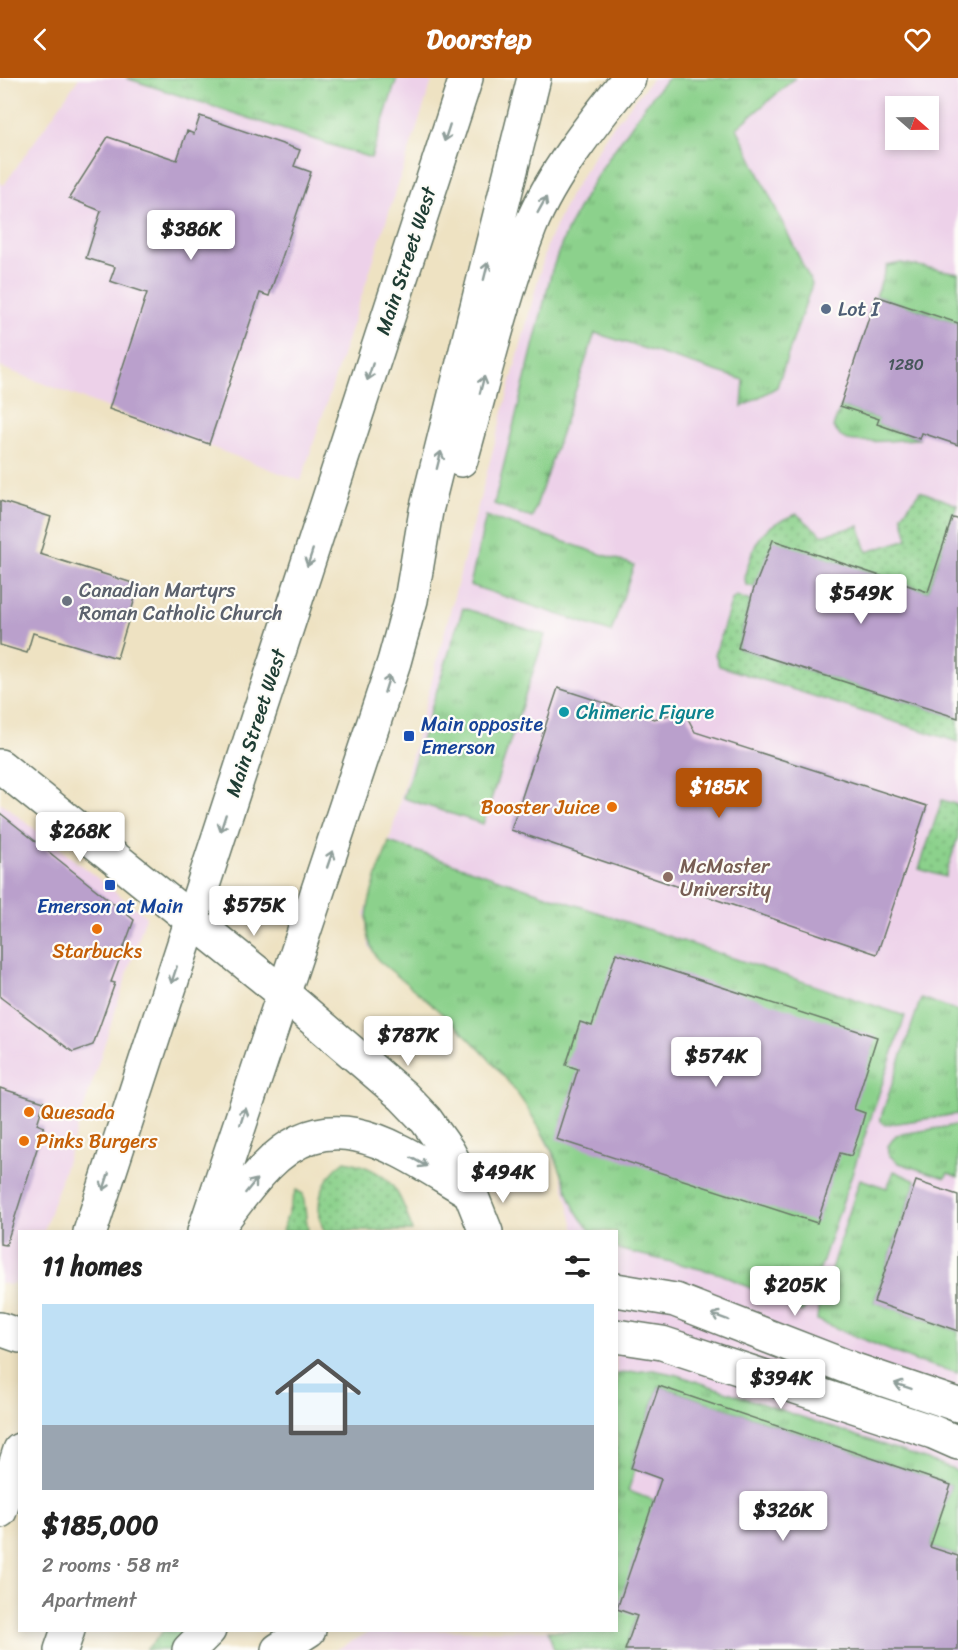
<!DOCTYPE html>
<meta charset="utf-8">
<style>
:root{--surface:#fff;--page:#f2f2f2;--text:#222;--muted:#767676;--accent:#b45309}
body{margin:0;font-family:Sriracha,sans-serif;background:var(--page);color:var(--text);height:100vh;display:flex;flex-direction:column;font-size:22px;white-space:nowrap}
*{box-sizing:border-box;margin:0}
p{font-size:20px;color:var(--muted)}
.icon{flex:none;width:33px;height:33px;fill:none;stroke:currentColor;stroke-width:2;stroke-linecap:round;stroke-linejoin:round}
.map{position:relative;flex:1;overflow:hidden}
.sheet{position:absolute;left:18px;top:1152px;width:600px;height:402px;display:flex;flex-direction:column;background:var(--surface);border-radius:0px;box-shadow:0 3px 9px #0003}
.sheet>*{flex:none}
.needle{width:39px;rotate:110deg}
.controls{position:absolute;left:885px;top:18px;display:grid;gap:12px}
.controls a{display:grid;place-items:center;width:54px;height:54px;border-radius:0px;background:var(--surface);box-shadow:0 3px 9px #0003;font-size:30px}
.price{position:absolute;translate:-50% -51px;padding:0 14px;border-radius:6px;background:#fff;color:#222;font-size:20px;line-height:39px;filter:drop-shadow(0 2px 3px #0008)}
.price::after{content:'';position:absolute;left:50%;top:36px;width:18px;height:14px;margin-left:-9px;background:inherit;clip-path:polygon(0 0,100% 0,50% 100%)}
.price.active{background:var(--accent);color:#fff}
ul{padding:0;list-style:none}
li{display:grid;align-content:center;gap:12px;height:318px;padding:0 24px}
li span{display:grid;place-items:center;height:186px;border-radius:0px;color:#555}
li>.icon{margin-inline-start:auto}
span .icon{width:108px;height:108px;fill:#fffc;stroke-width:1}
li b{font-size:26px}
h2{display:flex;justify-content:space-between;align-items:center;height:72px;padding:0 24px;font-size:26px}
header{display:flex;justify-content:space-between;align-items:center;height:78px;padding:0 24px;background:var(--accent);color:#fff;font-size:27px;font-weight:800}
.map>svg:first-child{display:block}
</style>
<header><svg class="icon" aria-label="back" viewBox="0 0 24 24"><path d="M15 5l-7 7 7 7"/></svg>Doorstep<svg class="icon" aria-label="heart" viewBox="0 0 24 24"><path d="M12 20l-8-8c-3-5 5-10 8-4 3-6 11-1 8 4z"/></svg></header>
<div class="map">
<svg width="958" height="1572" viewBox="0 0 958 1572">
<defs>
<pattern id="grass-tufts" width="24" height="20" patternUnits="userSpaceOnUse" patternTransform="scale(1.5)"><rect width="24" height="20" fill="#8cd18c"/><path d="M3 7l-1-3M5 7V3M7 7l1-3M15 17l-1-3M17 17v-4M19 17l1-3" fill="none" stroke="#72ab73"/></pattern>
<pattern id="park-dots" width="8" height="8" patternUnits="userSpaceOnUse" patternTransform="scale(1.5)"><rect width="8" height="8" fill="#8cd18c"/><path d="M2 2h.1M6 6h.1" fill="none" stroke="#72ab73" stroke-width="1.8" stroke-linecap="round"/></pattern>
</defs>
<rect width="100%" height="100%" fill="#fdfcf7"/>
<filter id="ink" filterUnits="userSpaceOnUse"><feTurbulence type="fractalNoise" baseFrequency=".0167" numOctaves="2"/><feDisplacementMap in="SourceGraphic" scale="12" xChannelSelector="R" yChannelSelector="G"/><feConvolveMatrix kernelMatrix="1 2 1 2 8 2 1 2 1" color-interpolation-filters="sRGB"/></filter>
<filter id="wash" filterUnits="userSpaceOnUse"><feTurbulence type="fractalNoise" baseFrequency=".008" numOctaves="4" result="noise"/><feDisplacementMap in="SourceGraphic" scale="24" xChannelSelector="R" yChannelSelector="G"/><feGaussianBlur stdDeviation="1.35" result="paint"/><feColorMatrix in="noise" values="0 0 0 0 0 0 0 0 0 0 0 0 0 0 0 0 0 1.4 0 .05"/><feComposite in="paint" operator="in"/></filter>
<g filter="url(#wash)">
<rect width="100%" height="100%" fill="#eee2c2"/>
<path fill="#edd1e9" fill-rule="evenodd" d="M79 0H433L301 403 0 289V105L4 107Z
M653 0H958V1572H336L371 1553 616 1552V1154L575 1153 559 1090 533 1039 510 1005 470 958 378 882 369 868 365 835 389 764 548 164 570 117 609 53ZM896 28H928V62H896Z
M0 724 146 838 44 1153 20 1154 19 1203 9 1207 0 1205Z"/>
<path fill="url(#grass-tufts)" stroke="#568760" stroke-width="1.5" d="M126 0H397L371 80Z
M669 0H795L737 50 812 206 777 309 742 329 744 302 595 255 532 440 494 426 552 192C569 140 596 96 629 51 641 33 653 15 669 0Z
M901 185 958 195V245L876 218 887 188Z
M841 328 879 341 878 346 920 361C905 361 853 367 843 360 840 358 836 353 833 349Z
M486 438 634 487 611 554 470 507Z
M463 530 545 557 483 746 403 720Z
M389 764 905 938 809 1224 802 1234 721 1196 617 1171 616 1154 591 1153C569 1129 571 1118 559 1089 553 1073 543 1056 534 1041 495 975 436 930 378 882 353 844 376 803 389 764Z
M921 920 958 933V1036L885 1047 880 1042 882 1036Z
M958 1047V1099L948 1095 945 1100 899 1085 889 1077 888 1068 896 1057Z
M894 1093 916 1103 874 1224 958 1253V1295L915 1283 817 1242 818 1231 860 1101 887 1110Z
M653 1292 678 1297 951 1390 958 1395V1478L930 1469 951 1407 659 1308 631 1390 635 1392 628 1413 654 1422 637 1537 625 1572H554L548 1553 616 1552 617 1296Z
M163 1553H191L173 1572H146Z"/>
<path fill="url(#park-dots)" stroke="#568760" stroke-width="1.5" d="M920 413 957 427 928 514 773 463 760 499H758L754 509 746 507C744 498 746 492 749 484 758 455 768 446 797 436L822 457 859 448 867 474 908 461 902 437Z
M736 518 750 523 738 570 958 640V664L719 588 715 576 732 522Z
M942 722 958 727V759L945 799 919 791Z
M345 1083C389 1092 401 1112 412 1153H324C313 1126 321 1100 345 1083Z
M296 1112 303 1116 308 1153H282Z"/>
<g id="blocks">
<path fill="#baa0cc" d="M200 38 300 72 294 88 311 94 269 218 260 215 209 366 109 331 147 215 110 203 115 189 86 180 101 133 69 120 108 59 177 82 187 53 194 56Z
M876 218 958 245V367L922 355 920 361 877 346 879 341 840 328Z
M0 423 51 439 40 476 139 507 117 580 33 555 27 575 0 567Z
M952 440 958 441V640L738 570 753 513 773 462 928 514Z
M558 610 654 641 677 635 686 637 695 654 927 728 877 876 511 752Z
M0 735 134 842 111 904 115 905 93 967 73 974 0 919Z
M616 875 877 959 854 1031 865 1035 859 1056 851 1078 840 1075 817 1145 556 1061 578 991 566 987 580 944 592 948Z
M0 1010 44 1024 37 1046 44 1049 6 1167 0 1166Z
M916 1103 958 1117V1253L874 1224Z
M659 1308 951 1407 930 1469 958 1478V1572H625L637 1538 617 1531 661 1401 631 1390Z"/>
</g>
</g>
<g filter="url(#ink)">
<use href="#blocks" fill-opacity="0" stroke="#677766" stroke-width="1.5"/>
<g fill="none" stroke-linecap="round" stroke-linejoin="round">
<defs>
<path id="minor" d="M0 688 284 916 403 1018 426 1042 448 1073 470 1114 486 1154
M616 1212 675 1222 855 1292 958 1327
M0 1251 20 1258
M616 1258 662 1265 933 1354 958 1365
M189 1572 209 1552
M278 1572 309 1552"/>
<path id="major" d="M461 382C483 305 501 224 530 149 551 97 594 43 629 0
M90 1154 466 0
M204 1154 394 584 411 522 426 433 534 0
M214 1154C231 1132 247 1108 266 1089 334 1017 403 1075 470 1114
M0 1433 20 1372
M61 1572 68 1552"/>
</defs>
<use href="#minor" stroke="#677766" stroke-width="36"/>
<use href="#major" stroke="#677766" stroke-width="36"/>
<use href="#minor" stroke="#fff" stroke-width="33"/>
<use href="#major" stroke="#fff" stroke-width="33"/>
</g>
<defs><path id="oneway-shaft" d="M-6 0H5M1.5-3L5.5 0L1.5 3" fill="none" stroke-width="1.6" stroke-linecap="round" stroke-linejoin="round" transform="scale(1.5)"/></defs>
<g stroke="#8f9e9a">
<use href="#oneway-shaft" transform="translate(447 55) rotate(108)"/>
<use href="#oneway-shaft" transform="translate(542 127) rotate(-61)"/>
<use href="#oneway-shaft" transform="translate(486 193) rotate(-76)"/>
<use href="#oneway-shaft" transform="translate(370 294) rotate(108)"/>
<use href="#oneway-shaft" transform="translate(482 307) rotate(-75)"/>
<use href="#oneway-shaft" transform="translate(439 382) rotate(-76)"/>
<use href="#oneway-shaft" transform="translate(310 480) rotate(108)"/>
<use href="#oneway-shaft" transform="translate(387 606) rotate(-73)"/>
<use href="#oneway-shaft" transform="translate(223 745) rotate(108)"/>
<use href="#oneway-shaft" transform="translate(330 781) rotate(-71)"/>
<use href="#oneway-shaft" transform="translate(174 897) rotate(108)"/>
<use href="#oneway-shaft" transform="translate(243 1038) rotate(-72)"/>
<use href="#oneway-shaft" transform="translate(419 1084) rotate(29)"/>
<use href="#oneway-shaft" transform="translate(106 1104) rotate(108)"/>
<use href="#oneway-shaft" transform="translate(251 1108) rotate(-51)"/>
<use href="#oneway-shaft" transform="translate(720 1239) rotate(-160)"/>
<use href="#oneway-shaft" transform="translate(903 1308) rotate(-161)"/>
</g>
</g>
<circle fill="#5c6f8a" stroke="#fdfcf7" stroke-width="2" cx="826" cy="231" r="6"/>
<circle fill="#6b7280" stroke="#fdfcf7" stroke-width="2" cx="67" cy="523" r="6"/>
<circle fill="#0f9aa8" stroke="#fdfcf7" stroke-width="2" cx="564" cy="634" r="6"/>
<g fill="#1a4fb4" stroke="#fdfcf7" stroke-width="2">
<rect x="403" y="652" width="12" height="12" rx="3"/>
<rect x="104" y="801" width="12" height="12" rx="3"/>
</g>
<g fill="#e8710a" stroke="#fdfcf7" stroke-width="2">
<circle cx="612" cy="729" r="6"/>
<circle cx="97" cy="851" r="6"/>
<circle cx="29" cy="1034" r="6"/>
<circle cx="24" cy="1063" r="6"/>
</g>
<circle fill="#8d6e63" stroke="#fdfcf7" stroke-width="2" cx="668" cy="799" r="6"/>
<g text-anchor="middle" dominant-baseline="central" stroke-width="4.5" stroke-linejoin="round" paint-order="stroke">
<g font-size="16" fill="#46565a">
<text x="906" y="286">1280</text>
</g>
<g font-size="20" fill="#1f3d34" stroke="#fdfcf7">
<text transform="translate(406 183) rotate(-72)">Main Street West</text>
<text transform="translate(256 645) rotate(-72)">Main Street West</text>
</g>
<g font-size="20" fill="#4e5e75" stroke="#fdfcf7" text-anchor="start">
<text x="838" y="231">Lot I</text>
</g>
<g font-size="20" fill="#5b616d" stroke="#fdfcf7" text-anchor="start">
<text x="79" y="512">Canadian Martyrs<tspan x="79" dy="23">Roman Catholic Church</tspan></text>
</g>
<g font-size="20" fill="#0d838f" stroke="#fdfcf7" text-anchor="start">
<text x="576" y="634">Chimeric Figure</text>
</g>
<g font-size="20" fill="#164399" stroke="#fdfcf7" text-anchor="start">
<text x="421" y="646">Main opposite<tspan x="421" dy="23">Emerson</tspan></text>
<text x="110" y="828" text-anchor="middle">Emerson at Main</text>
</g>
<g font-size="20" fill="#c56008" stroke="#fdfcf7" text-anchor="start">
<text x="600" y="729" text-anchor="end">Booster Juice</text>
<text x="97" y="873" text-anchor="middle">Starbucks</text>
<text x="41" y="1034">Quesada</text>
<text x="36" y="1063">Pinks Burgers</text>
</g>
<g font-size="20" fill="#785e54" stroke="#fdfcf7" text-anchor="start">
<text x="680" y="788">McMaster<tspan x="680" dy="23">University</tspan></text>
</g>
</g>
</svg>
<div class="controls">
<a><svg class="needle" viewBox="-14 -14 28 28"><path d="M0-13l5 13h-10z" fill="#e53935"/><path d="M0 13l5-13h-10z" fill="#767676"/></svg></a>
</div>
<b class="price" style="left:191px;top:183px">$386K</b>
<b class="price" style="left:861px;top:547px">$549K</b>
<b class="price active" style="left:719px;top:741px">$185K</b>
<b class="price" style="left:80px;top:785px">$268K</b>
<b class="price" style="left:254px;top:859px">$575K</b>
<b class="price" style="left:408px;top:989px">$787K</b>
<b class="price" style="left:716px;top:1010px">$574K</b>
<b class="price" style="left:503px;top:1126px">$494K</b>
<b class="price" style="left:795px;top:1239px">$205K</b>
<b class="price" style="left:781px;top:1332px">$394K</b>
<b class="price" style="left:783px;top:1464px">$326K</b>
<section class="sheet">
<h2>11 homes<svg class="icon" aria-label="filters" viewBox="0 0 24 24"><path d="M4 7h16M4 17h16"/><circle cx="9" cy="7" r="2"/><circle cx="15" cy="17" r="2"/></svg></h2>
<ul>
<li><span style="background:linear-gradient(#bfe0f5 65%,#9aa5b1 0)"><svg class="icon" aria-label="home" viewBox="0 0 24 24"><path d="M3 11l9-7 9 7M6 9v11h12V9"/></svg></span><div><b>$185,000</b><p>2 rooms · 58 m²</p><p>Apartment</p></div></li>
</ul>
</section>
</div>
